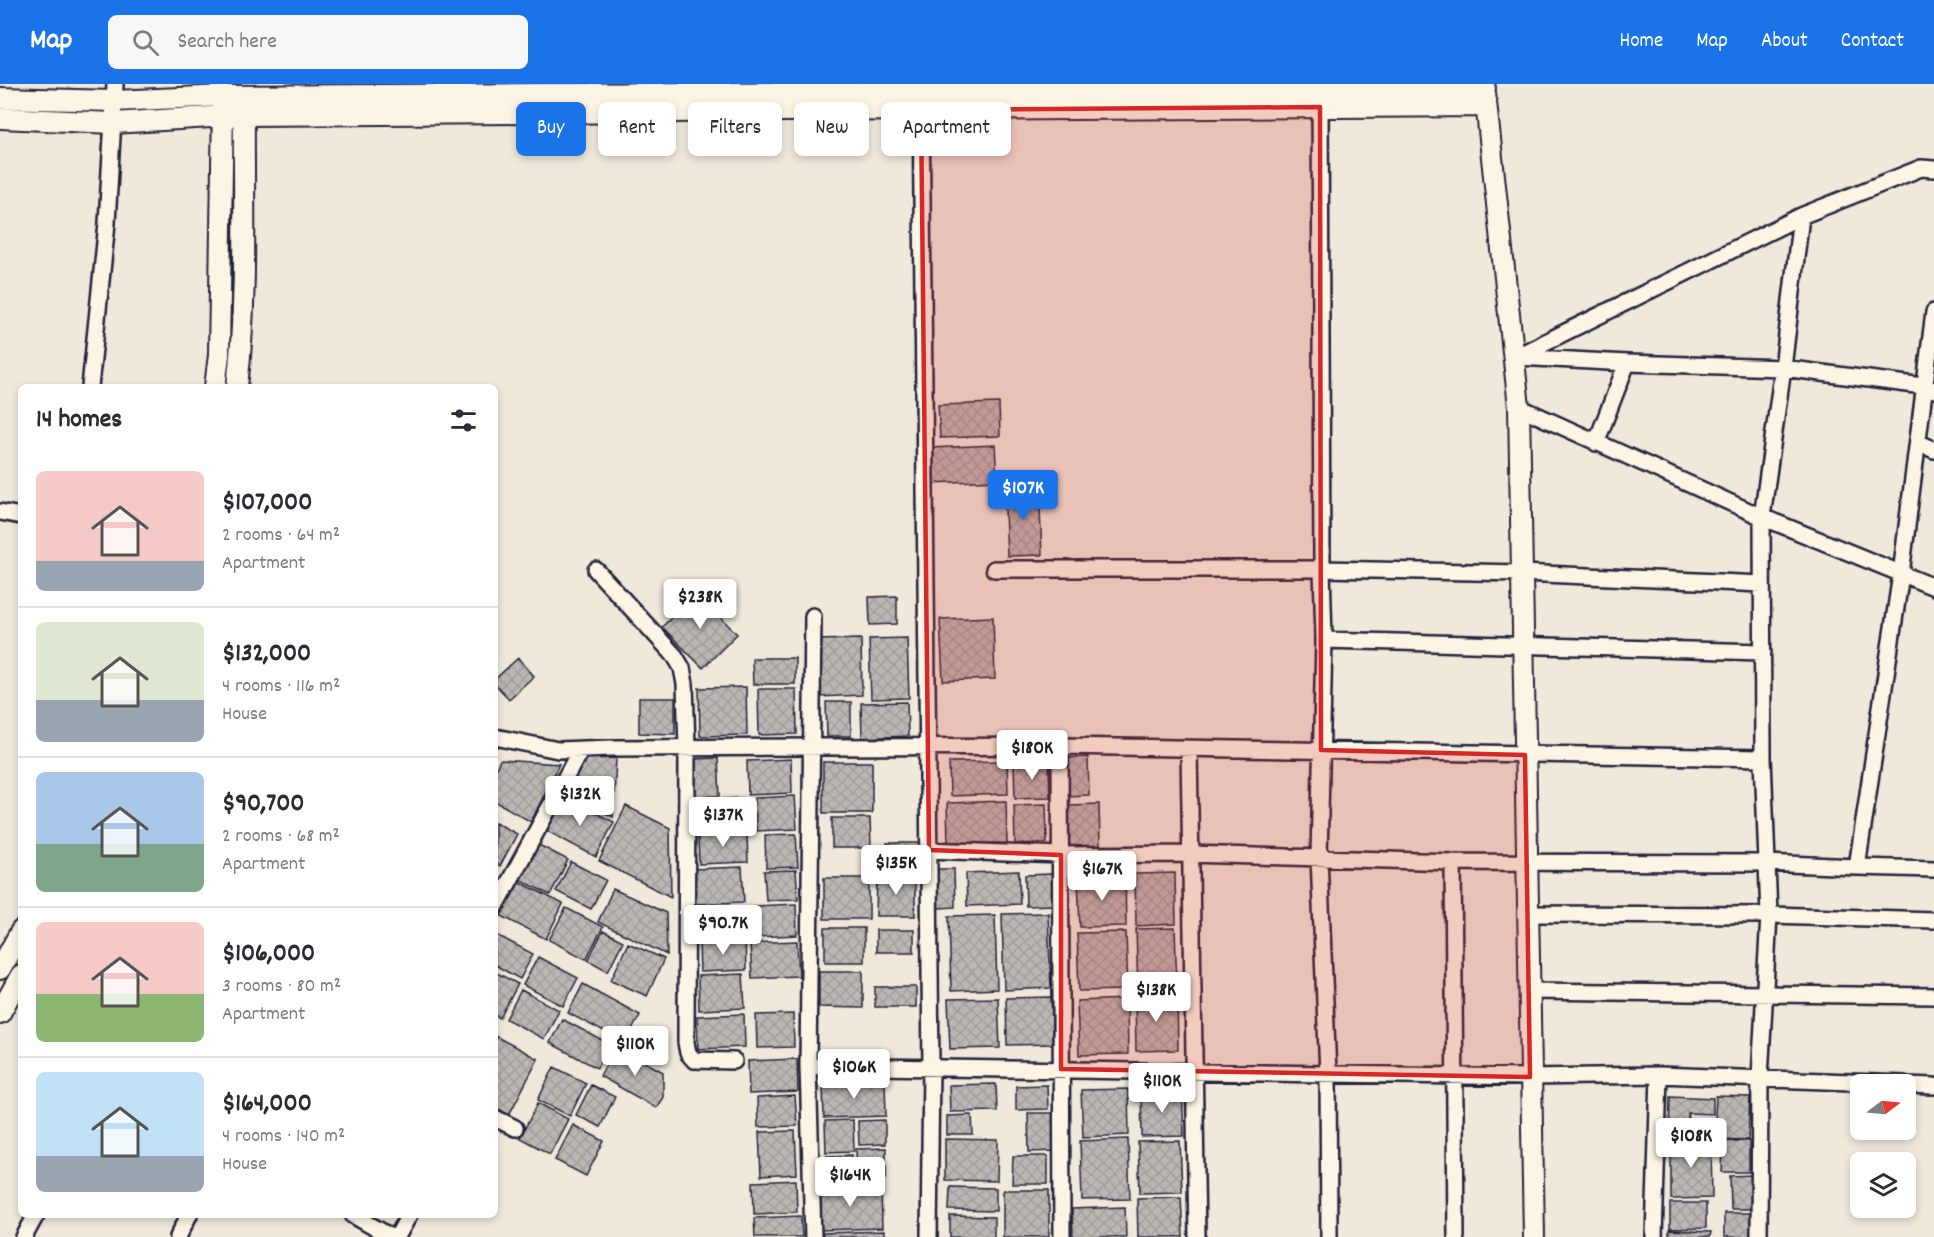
<!DOCTYPE html>
<meta charset="utf-8">
<style>
:root{--surface:#fff;--page:#f7f7f7;--text:#2b2b33;--muted:#7c7c81;--line:#e1e1e2;--accent:#1a73e8}
body{margin:0;font-family:Dekko,sans-serif;background:var(--page);color:var(--text);height:100vh;display:flex;flex-direction:column;font-size:22px;white-space:nowrap}
*{box-sizing:border-box;margin:0}
p{font-size:20px;color:var(--muted)}
.icon{flex:none;width:33px;height:33px;fill:none;stroke:currentColor;stroke-width:2;stroke-linecap:round;stroke-linejoin:round}
.map{position:relative;flex:1;overflow:hidden}
.panel{position:absolute;left:18px;top:300px;width:480px;height:834px;display:flex;flex-direction:column;background:var(--surface);border-radius:9px;box-shadow:0 3px 9px #0003}
.panel>*{flex:none}
.hud{position:absolute;left:516px;top:18px;width:570px;height:54px;display:flex;gap:12px}
.needle{width:39px;rotate:74deg}
.buttons{position:absolute;left:1850px;top:990px;display:grid;gap:12px}
.buttons a{display:grid;place-items:center;width:66px;height:66px;border-radius:9px;background:var(--surface);box-shadow:0 3px 9px #0003;font-size:30px}
.price{position:absolute;translate:-50% -51px;padding:0 14px;border-radius:6px;background:#fff;color:#222;font-size:20px;line-height:39px;filter:drop-shadow(0 2px 3px #0008)}
.price::after{content:'';position:absolute;left:50%;top:36px;width:18px;height:14px;margin-left:-9px;background:inherit;clip-path:polygon(0 0,100% 0,50% 100%)}
.price.on{background:var(--accent);color:#fff}
ul{padding:0;list-style:none}
li{display:flex;align-items:center;gap:18px;height:150px;padding:0 18px}
li+li{border-top:2px solid var(--line)}
li span{display:grid;place-items:center;flex:none;width:168px;height:120px;border-radius:9px;color:#555}
li>.icon{margin-inline-start:auto}
span .icon{width:72px;height:72px;fill:#fffc;stroke-width:1}
li b{font-size:26px}
h2{display:flex;justify-content:space-between;align-items:center;height:72px;padding:0 18px;font-size:26px}
.pill{padding:0 21px;border-radius:9px;background:var(--surface);box-shadow:0 3px 9px #0003;font-size:21px;line-height:54px}
.pill.on{background:var(--accent);color:#fff}
header{display:flex;align-items:center;gap:36px;box-sizing:border-box;height:84px;padding:0 30px;background:var(--accent);color:#fff}
header strong{font-size:28px}
nav{display:flex;gap:33px;margin-inline-start:auto;font-size:21px}
.search{width:420px;height:54px;background:var(--page);display:flex;align-items:center;gap:15px;box-sizing:border-box;padding:0 21px;border-radius:9px;color:var(--muted);font-size:22px}
.map>svg:first-child{display:block}
</style>
<header>
<strong>Map</strong>
<div class="search"><svg class="icon" aria-label="search" viewBox="0 0 24 24"><circle cx="10" cy="10" r="6"/><path d="M15 15l6 6"/></svg>Search here</div>
<nav><a>Home</a><a>Map</a><a>About</a><a>Contact</a></nav>
</header>
<div class="map">
<svg width="1934" height="1153" viewBox="0 0 1934 1153">
<defs>
<pattern id="building-cross-hatch" width="8" height="8" patternUnits="userSpaceOnUse" patternTransform="scale(1.5)"><rect width="8" height="8" fill="#bcb7b3"/><path d="M0 0l8 8M0 8l8-8" fill="none" stroke="#a19d9b"/></pattern>
</defs>
<rect width="100%" height="100%" fill="#efe8db"/>
<filter id="ink" filterUnits="userSpaceOnUse"><feTurbulence type="fractalNoise" baseFrequency=".0167" numOctaves="2"/><feDisplacementMap in="SourceGraphic" scale="12" xChannelSelector="R" yChannelSelector="G"/><feConvolveMatrix kernelMatrix="1 2 1 2 8 2 1 2 1" color-interpolation-filters="sRGB"/></filter>
<g filter="url(#ink)">
<path fill="url(#building-cross-hatch)" stroke="#22223b" stroke-width="1.5" d="M999 319 1000 352 940 354 938 321Z
M995 361 997 396 932 399 930 364Z
M1039 402 1042 471 1007 472 1004 403Z
M696 509 737 550 703 584 662 543Z
M897 512V540L870 541 869 513Z
M993 533 995 595 943 597 940 535Z
M907 554 909 614 871 615 869 555Z
M861 555 862 611 818 613 816 556Z
M518 574 534 592 509 615 495 600V595Z
M752 574H795V600H753Z
M746 603 747 651 700 652 699 604Z
M758 605H796L797 650 759 651Z
M639 614H675V650L639 649Z
M826 618H851V652H827Z
M907 618 908 652 862 654 861 619Z
M1088 673 1089 711 1066 712 1065 674Z
M616 674 613 733 565 708 584 675Z
M718 674 720 712 695 713 693 675Z
M791 675 792 709 748 711 747 677Z
M500 676 559 680 531 738 495 717V687Z
M1007 677 1008 710 950 712 949 678Z
M823 678H872V729H823Z
M1049 680 1050 713 1015 714 1014 681Z
M795 712 797 745 756 747 755 714Z
M564 713 614 738 596 773 547 747Z
M743 714 744 745 705 746 704 716Z
M1006 717 1007 759 948 760 947 719Z
M1046 720 1047 759 1015 760 1014 721Z
M1099 720 1100 762 1069 763 1068 721Z
M626 722 670 744 671 813 599 777Z
M832 734H870L871 764H832Z
M495 738 517 750 500 782 495 779Z
M747 749 748 778 699 780 698 751Z
M796 750 798 783 766 784 765 751Z
M535 759 568 776 550 811 517 794Z
M887 759H922V784H887Z
M571 778 606 796 591 825 556 807Z
M742 783 744 818 693 820 692 785Z
M936 785H954L955 823 938 824Z
M796 786 798 815 766 816 764 787Z
M1019 787 1020 820 967 822 966 789Z
M1175 789 1176 840 1136 842 1135 790Z
M1052 790 1053 821 1026 822 1025 791Z
M877 792H915V832H876Z
M1125 793 1126 842 1080 843 1078 794Z
M824 794H869V835H824Z
M514 795 563 820 546 855 496 829Z
M613 805 666 829 667 871 598 838Z
M796 820 797 851 756 853 754 822Z
M566 824 603 843 586 875 549 856Z
M747 826 748 852 701 854 700 828Z
M1048 829 1051 904 1004 906 1002 830Z
M995 831 997 905 951 907 949 832Z
M825 844H864V878H825Z
M1175 844 1177 906 1138 907 1136 845Z
M876 846H914V868H876Z
M603 847 623 857 608 887 588 876Z
M1126 848 1128 906 1079 907 1077 849Z
M495 850 533 870 520 895 495 881Z
M745 856 746 886 700 888 699 858Z
M797 857 799 892 752 894 750 859Z
M628 859 664 875 647 912 611 896Z
M538 873 578 894 563 922 523 901Z
M819 887H863V924L819 923Z
M495 888 518 900 500 934 495 931Z
M743 890 745 924 699 926 698 892Z
M583 900 640 931 625 959 568 929Z
M875 903H916V923H875Z
M521 906 559 926 544 955 506 935Z
M1177 912 1178 966 1136 967 1135 913Z
M1051 913 1053 960 1007 961 1006 914Z
M998 914 1000 964 950 965 948 915Z
M1127 915 1128 970 1079 971 1077 917Z
M744 930 745 963 698 965 697 932Z
M793 930 794 963 757 964 756 931Z
M562 935 609 960 597 984 550 959Z
M495 952 538 975 509 1031 495 1023Z
M616 962 663 988V1013L656 1024 600 992Z
M797 975 798 1008 749 1010 748 977Z
M554 983 586 999 570 1032 538 1016Z
M885 998 886 1032 824 1034 823 1000Z
M996 1000 997 1027 950 1028 949 1001Z
M591 1001 615 1013 600 1043 576 1031Z
M1047 1001 1048 1025 1016 1026V1002Z
M1128 1005 1129 1051 1083 1053 1081 1006Z
M1182 1006 1184 1052 1142 1053 1141 1007Z
M795 1012 797 1042 758 1043 757 1014Z
M1670 1012 1713 1014V1030L1688 1029 1687 1050 1669 1049Z
M1716 1012 1750 1013 1748 1056 1714 1055Z
M538 1019 568 1035 550 1070 520 1054Z
M1028 1029H1054L1056 1067 1029 1068Z
M972 1031 973 1051H947V1032Z
M853 1036 854 1067 826 1068 825 1037Z
M885 1036V1060L859 1061 858 1037Z
M573 1041 604 1057 586 1092 555 1076Z
M795 1047 797 1090 761 1092 759 1048Z
M945 1055 998 1056 997 1097 945 1096Z
M1128 1055 1130 1115 1082 1116 1080 1057Z
M1671 1056H1711L1712 1114 1671 1115Z
M1180 1057 1182 1108 1140 1109 1138 1058Z
M1723 1057H1749V1088H1722Z
M886 1064V1094H857L856 1065Z
M852 1071V1092L827 1093V1072Z
M1013 1072H1048V1100H1012Z
M1752 1091V1125H1731L1730 1092Z
M796 1096 797 1128 754 1130 753 1098Z
M881 1102 882 1144 820 1146 818 1104Z
M950 1103 996 1104V1127L949 1126Z
M1003 1106H1049V1153H1003Z
M1181 1113 1183 1153H1138L1137 1114Z
M1670 1119H1706V1144L1670 1145Z
M1125 1123 1126 1153H1073L1072 1125Z
M1724 1129H1753V1153H1724Z
M801 1132 802 1153H755L754 1134Z
M950 1132 994 1133V1153H950Z
M1669 1146 1711 1148 1710 1153H1669Z
M884 1147V1153H823V1149Z"/>
<g fill="none" stroke-linecap="round" stroke-linejoin="round">
<defs>
<path id="minor" d="M1320 13 1322 485 1324 556 1319 773 1328 990 1329 1153
M921 16 931 983 929 1153
M1934 228 1901 490 1857 783 1934 785
M1515 273 1801 132 1921 84 1934 85
M1516 273 1627 279 1783 284 1923 302 1934 306
M90 303 107 139 115 0
M1519 323 1762 433 1934 503
M1918 358 1934 366
M1596 359 1627 279
M0 428 21 432
M994 485H1322L1522 489 1762 500
M596 486 675 572 682 584 685 600 687 664 686 958 688 969 694 976 734 977
M813 532 808 982 1530 993 1659 991 1904 1000
M1324 556 1763 568
M495 653 558 666 612 664 1060 662 1763 674
M1060 662 1062 1153
M1189 665 1197 1153
M929 766 1061 771 1190 770 1453 778 1767 779 1857 783
M1453 778 1456 1153
M495 824 581 665
M1527 830 1769 831 1934 836
M1529 907 1934 912
M808 982 813 1153
M1905 1001 1934 1002
M495 1034 515 1044
M353 1131 391 1153
M24 1153 36 1131
M178 1153 189 1131
M397 1153 409 1131
M1654 1153 1659 991
M1759 1153 1760 994 1769 831 1763 674 1762 433 1783 284 1801 132"/>
<path id="tertiary" d="M1485 9 1519 323 1534 1153
M0 14 114 17 223 12 1485 4
M0 34 113 39 244 31 1486 22
M215 303 219 271 223 21
M237 303C248 209 243 113 244 18
M0 885 21 847
M0 929 21 891"/>
</defs>
<use href="#minor" stroke="#22223b" stroke-width="20"/>
<use href="#tertiary" stroke="#22223b" stroke-width="24"/>
<use href="#minor" stroke="#fcf5e5" stroke-width="15"/>
<use href="#tertiary" stroke="#fcf5e5" stroke-width="20"/>
</g>
</g>
<path fill="#d62828" fill-opacity="0.2" stroke="#d62828" stroke-width="4.5" stroke-linejoin="round" d="M1320 23 1321 666 1525 671 1530 993 1061 985V771L929 766 921 26Z"/>
</svg>
<div class="buttons">
<a><svg class="needle" viewBox="-14 -14 28 28"><path d="M0-13l5 13h-10z" fill="#e53935"/><path d="M0 13l5-13h-10z" fill="#7c7c81"/></svg></a>
<a><svg class="icon" aria-label="layers" viewBox="0 0 24 24"><path d="M12 4l9 5-9 5-9-5zM3 14l9 5 9-5"/></svg></a>
</div>
<b class="price on" style="left:1023px;top:437px">$107K</b>
<b class="price" style="left:700px;top:546px">$238K</b>
<b class="price" style="left:1032px;top:697px">$180K</b>
<b class="price" style="left:580px;top:743px">$132K</b>
<b class="price" style="left:723px;top:764px">$137K</b>
<b class="price" style="left:896px;top:812px">$135K</b>
<b class="price" style="left:1102px;top:818px">$167K</b>
<b class="price" style="left:723px;top:872px">$90.7K</b>
<b class="price" style="left:1156px;top:939px">$138K</b>
<b class="price" style="left:635px;top:993px">$110K</b>
<b class="price" style="left:854px;top:1016px">$106K</b>
<b class="price" style="left:1162px;top:1030px">$110K</b>
<b class="price" style="left:1691px;top:1085px">$108K</b>
<b class="price" style="left:850px;top:1124px">$164K</b>
<div class="hud">
<a class="pill on">Buy</a>
<a class="pill">Rent</a>
<a class="pill">Filters</a>
<a class="pill">New</a>
<a class="pill">Apartment</a>
</div>
<section class="panel">
<h2>14 homes<svg class="icon" aria-label="filters" viewBox="0 0 24 24"><path d="M4 7h16M4 17h16"/><circle cx="9" cy="7" r="2"/><circle cx="15" cy="17" r="2"/></svg></h2>
<ul>
<li><span style="background:linear-gradient(#f6c9c9 75%,#9aa5b1 0)"><svg class="icon" aria-label="home" viewBox="0 0 24 24"><path d="M3 11l9-7 9 7M6 9v11h12V9"/></svg></span><div><b>$107,000</b><p>2 rooms · 64 m²</p><p>Apartment</p></div></li>
<li><span style="background:linear-gradient(#dfe7d0 65%,#9aa5b1 0)"><svg class="icon" aria-label="home" viewBox="0 0 24 24"><path d="M3 11l9-7 9 7M6 9v11h12V9"/></svg></span><div><b>$132,000</b><p>4 rooms · 116 m²</p><p>House</p></div></li>
<li><span style="background:linear-gradient(#a9c7e8 60%,#7fa58c 0)"><svg class="icon" aria-label="home" viewBox="0 0 24 24"><path d="M3 11l9-7 9 7M6 9v11h12V9"/></svg></span><div><b>$90,700</b><p>2 rooms · 68 m²</p><p>Apartment</p></div></li>
<li><span style="background:linear-gradient(#f6c9c9 60%,#8fb573 0)"><svg class="icon" aria-label="home" viewBox="0 0 24 24"><path d="M3 11l9-7 9 7M6 9v11h12V9"/></svg></span><div><b>$106,000</b><p>3 rooms · 80 m²</p><p>Apartment</p></div></li>
<li><span style="background:linear-gradient(#bfe0f5 70%,#9aa5b1 0)"><svg class="icon" aria-label="home" viewBox="0 0 24 24"><path d="M3 11l9-7 9 7M6 9v11h12V9"/></svg></span><div><b>$164,000</b><p>4 rooms · 140 m²</p><p>House</p></div></li>
</ul>
</section>
</div>
